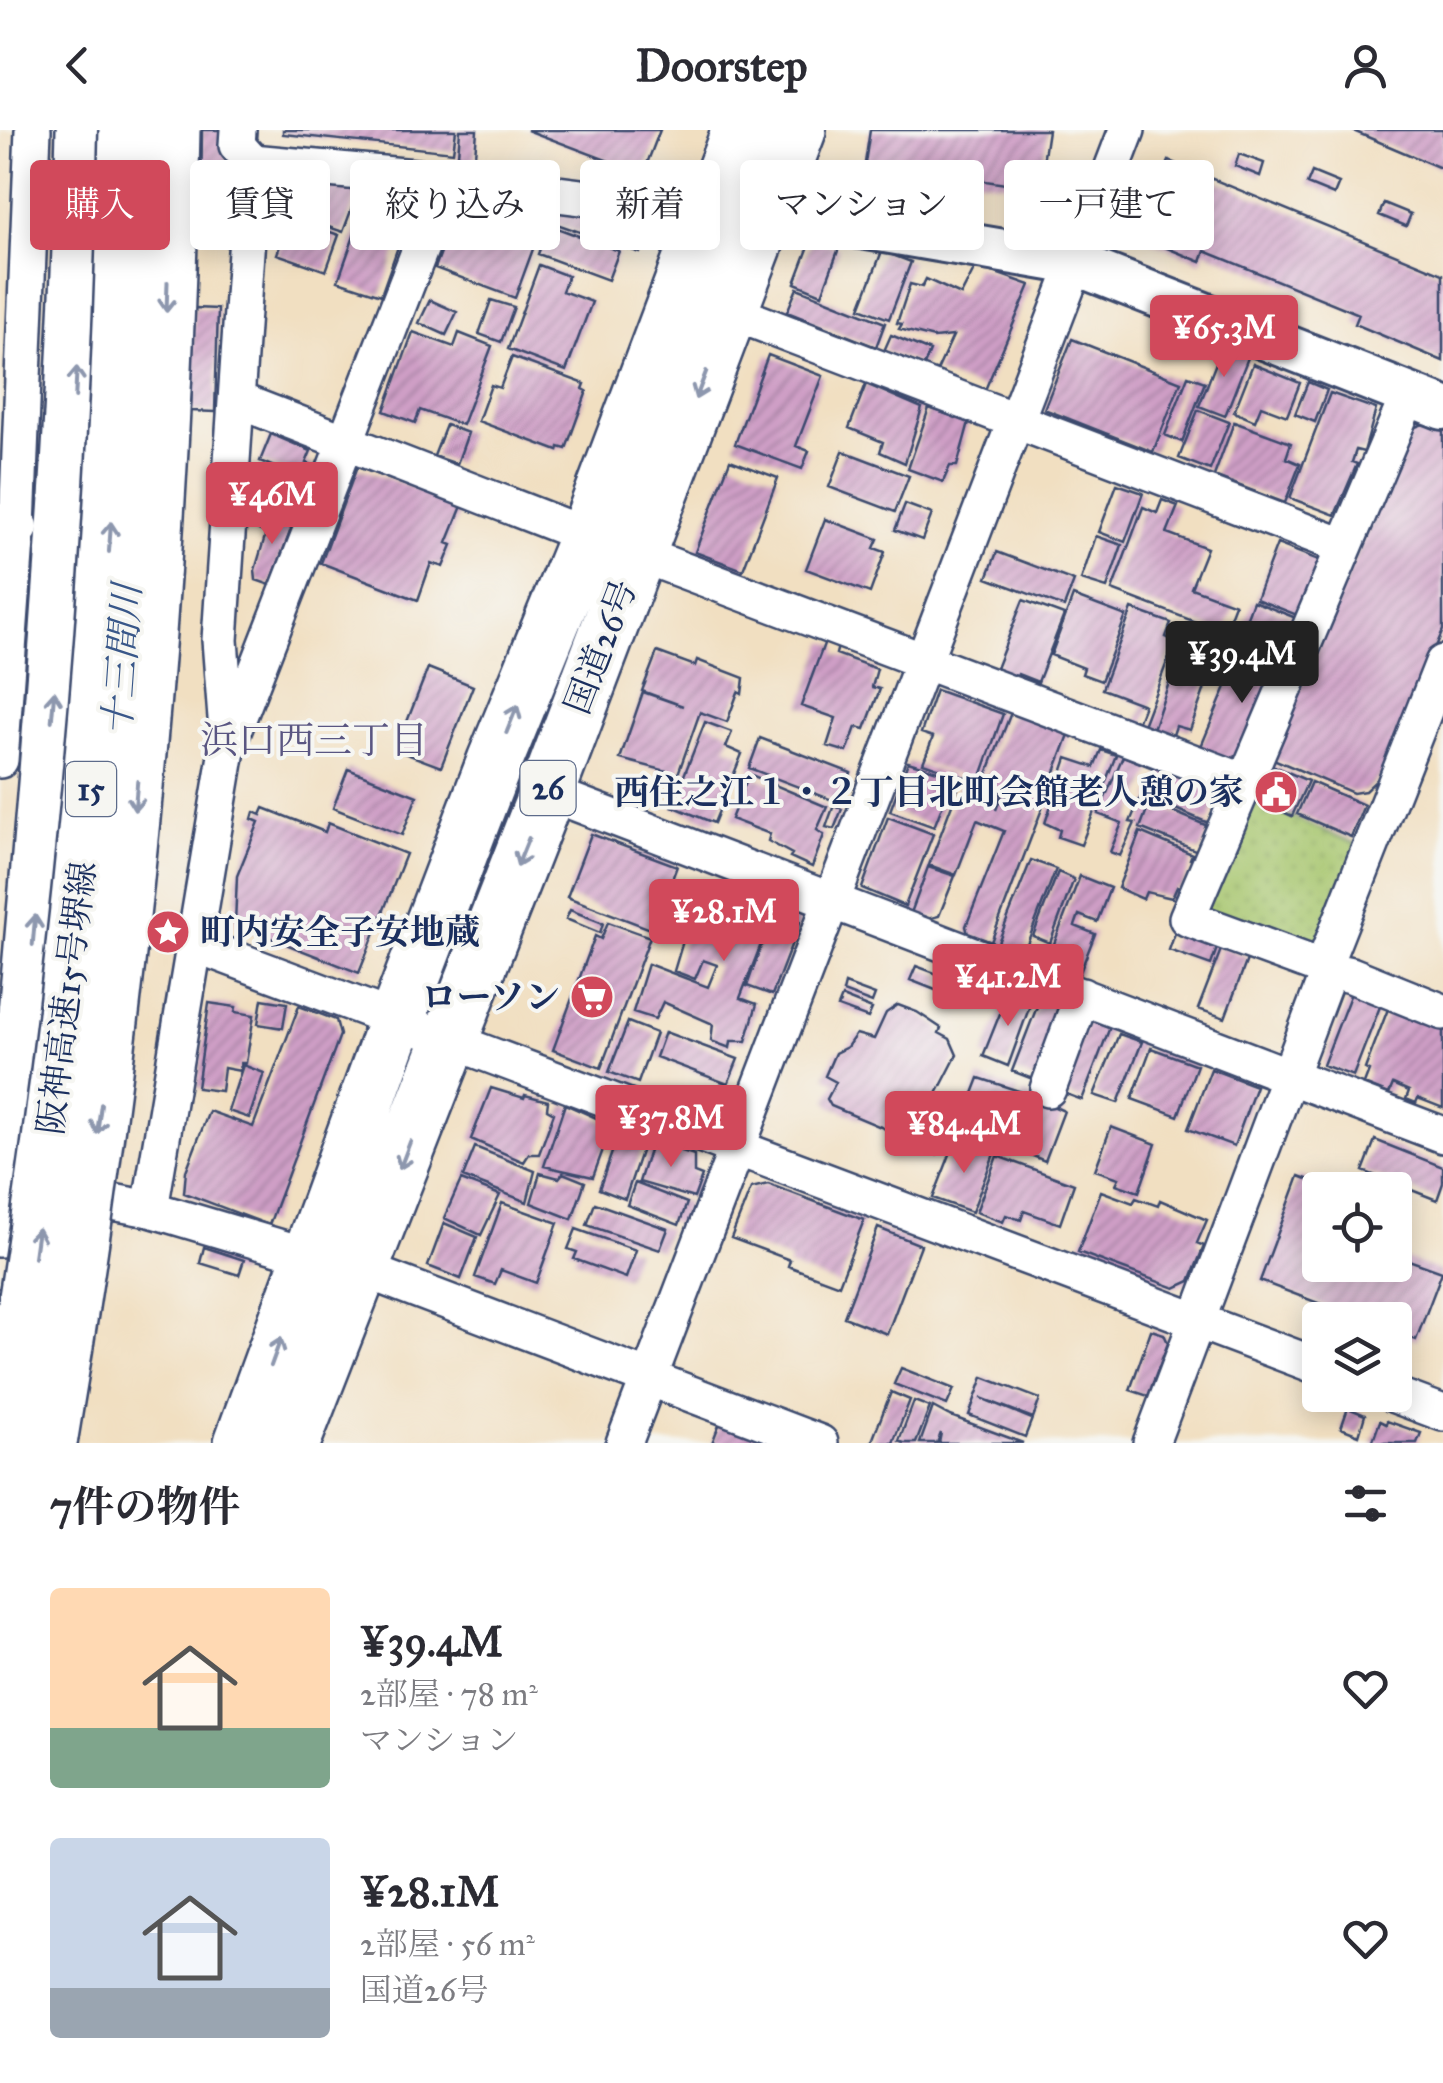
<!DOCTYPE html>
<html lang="ja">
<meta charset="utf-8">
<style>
:root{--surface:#fff;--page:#f2f2f3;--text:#2b2b33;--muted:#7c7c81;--accent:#d1495b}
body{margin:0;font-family:"IM FELL Great Primer","Noto Serif JP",serif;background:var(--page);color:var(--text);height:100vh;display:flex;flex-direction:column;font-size:38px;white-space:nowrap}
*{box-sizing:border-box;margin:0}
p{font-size:32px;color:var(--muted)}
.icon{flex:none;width:55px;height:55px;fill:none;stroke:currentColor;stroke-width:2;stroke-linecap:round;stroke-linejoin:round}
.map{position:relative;height:1313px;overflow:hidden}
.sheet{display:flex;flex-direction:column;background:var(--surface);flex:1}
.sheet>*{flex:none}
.banner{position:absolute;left:30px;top:30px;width:1385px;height:90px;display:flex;gap:20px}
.tools{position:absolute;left:1302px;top:1042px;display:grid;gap:20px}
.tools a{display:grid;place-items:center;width:110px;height:110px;border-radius:10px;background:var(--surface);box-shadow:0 5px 25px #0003;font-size:50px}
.price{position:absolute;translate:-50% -85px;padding:0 22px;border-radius:10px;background:var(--accent);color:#fff;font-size:32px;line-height:65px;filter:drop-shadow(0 2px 5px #0008)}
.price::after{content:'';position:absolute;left:50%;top:60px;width:30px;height:22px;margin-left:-15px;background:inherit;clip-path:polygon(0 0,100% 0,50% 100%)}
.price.current{background:#222;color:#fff}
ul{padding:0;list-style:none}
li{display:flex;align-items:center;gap:30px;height:250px;padding:0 50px}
li span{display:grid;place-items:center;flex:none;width:280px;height:200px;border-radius:10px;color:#555}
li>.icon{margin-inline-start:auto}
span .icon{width:120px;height:120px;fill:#fffc;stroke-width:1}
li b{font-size:42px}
h2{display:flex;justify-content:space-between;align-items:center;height:120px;padding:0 50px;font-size:42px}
.chip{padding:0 35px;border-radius:10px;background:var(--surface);box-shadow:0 5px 25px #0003;font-size:35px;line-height:90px}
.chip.current{background:var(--accent);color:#fff}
header{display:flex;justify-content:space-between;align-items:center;height:130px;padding:0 50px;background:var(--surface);font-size:45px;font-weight:800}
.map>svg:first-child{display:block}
</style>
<header><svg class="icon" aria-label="back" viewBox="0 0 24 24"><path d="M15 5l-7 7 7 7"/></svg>Doorstep<svg class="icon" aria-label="person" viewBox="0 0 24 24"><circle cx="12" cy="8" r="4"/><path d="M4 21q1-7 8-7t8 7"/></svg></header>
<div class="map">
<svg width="1443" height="1313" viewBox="0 0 1443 1313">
<defs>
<pattern id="park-dots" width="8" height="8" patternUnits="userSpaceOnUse" patternTransform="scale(2.5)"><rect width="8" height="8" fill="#a7c66e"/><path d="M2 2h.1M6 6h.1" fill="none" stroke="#8faa62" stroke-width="1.8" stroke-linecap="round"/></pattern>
<pattern id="building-hatch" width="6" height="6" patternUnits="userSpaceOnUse" patternTransform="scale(2.5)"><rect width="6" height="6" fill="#cf9fc6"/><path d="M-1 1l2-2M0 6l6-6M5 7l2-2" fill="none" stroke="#a782a4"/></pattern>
</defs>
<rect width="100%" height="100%" fill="#f6f6f2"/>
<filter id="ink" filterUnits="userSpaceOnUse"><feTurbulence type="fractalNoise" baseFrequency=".01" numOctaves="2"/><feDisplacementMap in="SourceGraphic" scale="20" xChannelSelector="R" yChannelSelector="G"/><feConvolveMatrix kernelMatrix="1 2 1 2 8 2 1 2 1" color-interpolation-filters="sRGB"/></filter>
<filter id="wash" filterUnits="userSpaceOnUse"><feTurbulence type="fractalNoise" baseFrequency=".0048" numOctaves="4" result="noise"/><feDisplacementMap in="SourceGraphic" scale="40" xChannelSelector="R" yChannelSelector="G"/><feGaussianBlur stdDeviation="2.25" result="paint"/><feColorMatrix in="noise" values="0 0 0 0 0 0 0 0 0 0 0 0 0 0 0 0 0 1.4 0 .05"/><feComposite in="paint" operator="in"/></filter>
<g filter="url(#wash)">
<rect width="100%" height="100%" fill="#f1dfc1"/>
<path fill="url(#park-dots)" stroke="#617a66" stroke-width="2.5" d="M1250 669 1359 715 1313 828 1199 785Z"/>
<g id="blocks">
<path fill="url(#building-hatch)" d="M202 0H229L224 76H201Z
M283 0H456L453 22 283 4Z
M460 0H477L474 39 457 38Z
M527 0H660L643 44Z
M870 0H1048L1039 59 865 33Z
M1351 0H1443V39Z
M1239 24 1264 33 1260 46 1235 36Z
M1169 31 1443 144V231L1355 194 1359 184 1205 121 1201 132 1138 106Z
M1312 42 1339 53 1334 65 1307 54Z
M291 49 326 58 329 50 359 59 343 102 279 80Z
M363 60 412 77 381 165 338 151 360 89 354 86Z
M557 71 655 87 640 123 551 92Z
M1384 73 1411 84 1406 96 1379 85Z
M458 77 508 95 510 89 540 100 515 168 435 138Z
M290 88 339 105 326 141 277 124Z
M549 95 619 121 608 150 538 124Z
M812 108 839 118 822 164 795 153Z
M882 121 911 132 889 189 860 178Z
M539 135 568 146 562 161 592 172 566 241 508 219Z
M976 136 1030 155 985 260 936 243 953 206 934 208 899 199 902 194 897 193 910 154 922 157 926 149 961 165Z
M797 158 885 193 876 217 787 182Z
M430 170 457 182 446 205 419 193Z
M491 170 514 177 501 212 479 204Z
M194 178 218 179 215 282 191 281Z
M413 202 454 217 459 203 492 216 462 295 420 280 415 293 384 281Z
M891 205 930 221 924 236 884 221Z
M1072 209 1181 252 1153 322 1044 279Z
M1223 215 1249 225 1225 286 1199 276Z
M768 225 823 246 796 316 809 321 802 339 735 314Z
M512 227 585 254 583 259 587 261 566 319 559 317 558 321 478 291 491 255 500 258Z
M1253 234 1300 253 1287 286 1261 276 1255 291 1234 282Z
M1188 246 1205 252 1182 312 1165 305Z
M1308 252 1327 260 1315 292 1295 284Z
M866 254 922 278 905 333 880 322 883 312 849 298Z
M1330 263 1376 279 1364 322 1356 320 1352 332 1357 334 1335 385 1290 368Z
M929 278 969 292 957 336H950L943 352 908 339Z
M1198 280 1229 292 1210 340 1179 328Z
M1234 292 1291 313 1286 328 1300 334 1285 373 1214 346Z
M1426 293 1443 300V500L1382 645 1365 661 1353 663 1271 628 1410 299Z
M446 295 468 303 457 334 434 326Z
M271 304 311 321 306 333 316 337 309 352 260 331Z
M843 321 909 346 895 382 829 357Z
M730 330 778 348 743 440 695 422Z
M357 337 462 376 447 413 452 415 443 437 431 433 418 470 321 433Z
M269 339 308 354 294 391 258 378Z
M1117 354 1143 363 1125 412 1099 402Z
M1162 370 1178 376 1167 403 1207 418 1191 458 1235 474 1224 503 1112 460 1143 377 1157 383Z
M905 374 932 384 922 410 895 400Z
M267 384 293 394 270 455 256 450 255 440 266 403 259 400Z
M825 389 878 409 874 418 885 422 870 463 806 439Z
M1096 406 1122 415 1107 458 1081 450Z
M1277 414 1324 432 1302 487 1256 469Z
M997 422 1074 451 1064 477 987 448Z
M1073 466 1126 486 1101 551 1082 544 1084 538 1051 525Z
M1023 470 1064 485 1038 552 1018 544 1016 549 995 541Z
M1253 471 1301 490 1287 527 1239 508Z
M1132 479 1171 493 1166 507 1175 511 1142 598 1136 596 1144 575 1102 559Z
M1195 503 1221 513 1190 600 1176 596 1173 605 1153 599 1183 512Z
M825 511 838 516 836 524 877 539 872 557 880 559 865 599 856 597 847 622 827 616 836 588 801 576Z
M1243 516 1283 532 1240 635 1200 619Z
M657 522 695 536 697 530 744 548 742 564 738 562 727 592 700 582 678 644 620 629 643 562 683 576 642 561Z
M428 538 473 556 441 637 396 620Z
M936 560 1003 584 979 652 923 633 933 607 921 603Z
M1012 580 1070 602 1042 676 983 654Z
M705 592 732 602 726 617 742 624 714 693 672 676Z
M760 608 851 643 840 673 749 638Z
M1101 620 1116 625 1081 715 1058 707 1060 700 1045 693 1067 628 1094 637Z
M1123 626 1153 638 1130 692 1135 693 1120 726 1110 722 1122 693 1098 684Z
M908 632 954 646 934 697 890 681Z
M1267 633 1308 651 1292 686 1252 668Z
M1163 638 1219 663 1210 690 1206 692 1150 668Z
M348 639 417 666 402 705 333 678Z
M749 644 827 677 817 700 824 705 812 737 790 727 792 724 768 711 770 704 731 689Z
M1311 652 1364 675 1351 707 1297 684Z
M960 653 1001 664 996 680 1002 664 1042 679 991 812 968 804 966 796 1004 701 977 690 956 745 929 735Z
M1150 672 1210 697 1200 722 1140 698Z
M834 675 842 679 834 699 826 697Z
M264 678 325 702 328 693 406 724 359 843 235 794 237 746 259 692 252 689 254 682 261 685Z
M888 687 933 704 905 776 862 758Z
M1140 702 1192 724 1190 729 1193 730 1181 759 1177 757 1172 768 1146 762 1143 769 1118 758Z
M591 704 677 736 653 800 567 767Z
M1031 730 1056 739 1023 824 997 815Z
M928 737 955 746 939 786 927 789 911 783Z
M1058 742 1074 749 1050 813 1033 806Z
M1080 746 1110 758 1097 792 1079 785 1075 796 1095 804 1079 845 1047 832Z
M756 760 780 769 776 777 795 783 800 792 772 865 747 856 767 799 740 868 757 874 746 911H731L730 918 711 911 713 894 663 872 655 889 633 882 648 834 708 857 717 835 703 830 695 849 674 841 695 771 719 780 724 765 751 773Z
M570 780 603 793 600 803 566 789Z
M1180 789 1222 804 1211 835 1169 820Z
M608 792 650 807 601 938 553 920 595 806 601 809Z
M1222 817 1248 827 1225 888 1198 879Z
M916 836 943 846 938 861 910 850Z
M845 854 875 865 872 873 843 862Z
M1009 861 1032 870 1008 936 983 926Z
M1351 863 1381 874 1353 946 1323 935Z
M842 867 872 879 868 888 838 877Z
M262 869 287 873 283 898 258 894Z
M1040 869 1069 880 1040 952 1012 941Z
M209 873 236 877 235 882 254 885 246 933H241L240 941 224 938 221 961 197 958Z
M898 875 917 882 941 898 939 903 950 909 957 925 925 987 917 993 911 991 902 1006 831 976 827 969 836 952 825 946 835 923 847 917 856 904 874 909 886 883Z
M1397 875 1443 893V978L1418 968 1416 973 1406 969 1409 961 1393 954 1389 964 1364 954 1369 941 1365 939 1388 879 1395 882Z
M299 876 336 890 340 905 269 1095 184 1063 186 1041 209 981 253 997Z
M1088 889 1110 897 1082 970 1061 962Z
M628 892 656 903 638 953 609 942Z
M665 902 738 929 728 954 656 927Z
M1119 904 1142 912 1118 973 1094 965Z
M1151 918 1197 935 1178 986 1132 969Z
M243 935 264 943 249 988 228 981Z
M1211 939 1256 956 1234 1016 1188 999Z
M979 948 1019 961 998 1012 960 997Z
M491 958 524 968 525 965 548 971 547 979 554 983 539 1024H529L524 1032 471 1009Z
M1023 963 1064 981 1045 1031 1004 1014Z
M565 974 612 995 593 1047 544 1036Z
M936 984 951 989 937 1025 922 1019Z
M621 997 639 1003 635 1014 643 1016 625 1069 599 1059Z
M1111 997 1156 1014 1139 1062 1116 1054 1119 1048 1095 1040Z
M956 1009 994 1024 972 1082 933 1068Z
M1375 1010 1443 1037V1053L1437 1070 1363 1041Z
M652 1011 694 1025V1043L702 1046 694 1068 639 1052Z
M475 1017 535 1041 527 1072 463 1047Z
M997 1026 1074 1054 1060 1094 1024 1081 1021 1090 1006 1085 1003 1092 976 1082Z
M540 1043 559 1048 563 1043 585 1052 572 1089 531 1073Z
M1299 1046 1337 1060H1320V1135H1395V1125L1442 1142 1416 1210 1395 1202V1190H1363L1260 1151Z
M461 1050 500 1065 481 1105 444 1088Z
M635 1053 687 1073 679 1095 627 1075Z
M768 1054 864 1090 839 1155 788 1136 790 1130 731 1108 751 1058Z
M1101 1061 1133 1073 1136 1068 1158 1076 1160 1070 1207 1090 1197 1113 1204 1116 1190 1151 1175 1158 1078 1122Z
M502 1073 558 1093 536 1153 501 1140 495 1154 475 1147Z
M595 1073 668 1099 660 1120 587 1095Z
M444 1093 477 1107 461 1149 428 1136Z
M878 1098 921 1115 887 1204 844 1187Z
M576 1099 636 1120 626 1148 574 1129 577 1122 568 1119Z
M204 1117 244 1130 239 1145 200 1133Z
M1151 1200 1164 1204 1168 1213 1148 1266 1130 1260Z
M901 1238 954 1259 947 1275 894 1254Z
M983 1247 1040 1269 1033 1288 981 1268 1032 1289 1025 1307 969 1285Z
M891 1262 910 1270 893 1313H878L872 1311Z
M914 1271 930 1277 916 1313H904L899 1311Z
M933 1277 948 1285 1023 1313H939L941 1303 937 1313H920Z
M1348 1278 1365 1285 1359 1305 1341 1298Z
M721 1290 763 1306 760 1313H712Z
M1380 1291 1386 1294 1387 1291 1421 1303 1417 1313H1372Z"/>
</g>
</g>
<g filter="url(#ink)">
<use href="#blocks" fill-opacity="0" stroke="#3b496d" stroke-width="2.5"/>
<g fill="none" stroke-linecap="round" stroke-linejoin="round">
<defs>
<path id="minor" d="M238 0 237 15 252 32 447 50 708 83
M729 181 1343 416
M237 270 587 406
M637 423 1245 652 1187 788 1329 840 1351 845 1443 882
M232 604 447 50
M0 630 17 397 33 0
M1245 652 1409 264
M547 662 1443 1005
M197 815 1320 1237
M1323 837 1443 533
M1048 959 1082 866
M70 1064 150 1079 312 1127
M150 1079 228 614 220 510 252 32
M362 1139 820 1313
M1395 1265 1443 1283
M624 1313 1127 0
M1151 1313 1329 840"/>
<path id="tertiary" d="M767 81 1074 133 1443 278
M0 395 17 397"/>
<path id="trunk" d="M242 1313 396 891 495 631 587 406 740 0
M292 1313 547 662 798 0"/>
<path id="motorway" d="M0 1099C21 960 32 819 44 678 63 452 78 227 84 0"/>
</defs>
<use href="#minor" stroke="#3b496d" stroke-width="40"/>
<use href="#tertiary" stroke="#3b496d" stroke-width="48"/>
<use href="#trunk" stroke="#3b496d" stroke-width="60"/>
<use href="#motorway" stroke="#3b496d" stroke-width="60"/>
<use href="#minor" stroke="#fff" stroke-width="35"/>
<use href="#tertiary" stroke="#fff" stroke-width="42"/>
<use href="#trunk" stroke="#fff" stroke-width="55"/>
<use href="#motorway" stroke="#fff" stroke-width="55"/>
<defs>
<path id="motorway-bridge" d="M3 1313C79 879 118 440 127 0
M49 1313C123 878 163 441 172 0"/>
</defs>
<use href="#motorway-bridge" stroke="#3b496d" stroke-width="60" stroke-linecap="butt"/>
<use href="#motorway-bridge" stroke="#fff" stroke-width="55"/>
</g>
<defs><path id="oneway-shaft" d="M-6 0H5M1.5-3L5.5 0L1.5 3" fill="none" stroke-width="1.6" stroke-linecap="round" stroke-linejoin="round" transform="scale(2.5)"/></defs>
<g stroke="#8d97ae">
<use href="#oneway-shaft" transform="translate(167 167) rotate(92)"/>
<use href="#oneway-shaft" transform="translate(76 252) rotate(-87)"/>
<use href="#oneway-shaft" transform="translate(701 255) rotate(111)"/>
<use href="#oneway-shaft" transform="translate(110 407) rotate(-86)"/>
<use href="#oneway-shaft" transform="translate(53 576) rotate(-85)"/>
<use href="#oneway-shaft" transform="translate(512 589) rotate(-68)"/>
<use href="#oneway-shaft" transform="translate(136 666) rotate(95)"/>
<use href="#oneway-shaft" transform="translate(523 722) rotate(112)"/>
<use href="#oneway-shaft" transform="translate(34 800) rotate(-85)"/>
<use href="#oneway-shaft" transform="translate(99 989) rotate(98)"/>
<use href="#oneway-shaft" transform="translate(405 1025) rotate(111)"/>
<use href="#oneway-shaft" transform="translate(36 1113) rotate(-82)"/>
<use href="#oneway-shaft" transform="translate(276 1222) rotate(-70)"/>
</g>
</g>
<defs>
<symbol id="civic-disc" viewBox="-11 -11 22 22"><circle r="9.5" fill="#d1495b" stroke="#f6f6f2"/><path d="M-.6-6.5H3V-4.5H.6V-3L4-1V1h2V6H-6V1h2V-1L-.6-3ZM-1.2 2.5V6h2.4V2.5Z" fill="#fff"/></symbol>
<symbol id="sight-disc" viewBox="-11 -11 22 22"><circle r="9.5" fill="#d1495b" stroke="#f6f6f2"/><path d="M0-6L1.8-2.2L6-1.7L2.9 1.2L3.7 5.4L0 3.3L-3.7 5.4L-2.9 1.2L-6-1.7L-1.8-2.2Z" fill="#fff"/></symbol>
<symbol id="supermarket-disc" viewBox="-11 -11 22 22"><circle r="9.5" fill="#d1495b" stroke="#f6f6f2"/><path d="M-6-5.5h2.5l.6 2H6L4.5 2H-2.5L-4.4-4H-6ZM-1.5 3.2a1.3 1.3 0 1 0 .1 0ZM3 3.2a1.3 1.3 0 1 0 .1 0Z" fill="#fff"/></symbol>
</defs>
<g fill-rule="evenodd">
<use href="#civic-disc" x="1251" y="637" width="50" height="50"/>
<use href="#sight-disc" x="143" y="777" width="50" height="50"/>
<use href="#supermarket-disc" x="567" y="842" width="50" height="50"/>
</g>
<g text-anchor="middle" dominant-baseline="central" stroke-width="8" stroke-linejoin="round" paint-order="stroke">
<g fill="#f6f6f2" stroke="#5d6b8a" stroke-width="2.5">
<rect x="520.5" y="631" width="55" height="54" rx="8"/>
<rect x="66" y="632" width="50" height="54" rx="8"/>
</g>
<g font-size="32" font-weight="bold" fill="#1b2f5e">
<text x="548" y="658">26</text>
<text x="91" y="659">15</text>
</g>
<g font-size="35" fill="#1b2f5e" stroke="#f6f6f2">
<text transform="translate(601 517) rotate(-69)">国道26号</text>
<text transform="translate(67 868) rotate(-83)">阪神高速15号堺線</text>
</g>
<g font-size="35" font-weight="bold" fill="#1b2f5e" stroke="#f6f6f2" text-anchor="end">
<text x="1244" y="662">西住之江１・２丁目北町会館老人憩の家</text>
<text x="200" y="802" text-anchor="start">町内安全子安地蔵</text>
<text x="560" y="867">ローソン</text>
</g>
<g font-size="38" font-style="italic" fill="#395789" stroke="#f6f6f2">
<text transform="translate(122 530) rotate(-86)">十三間川</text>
</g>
<g font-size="38" fill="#5a5682" stroke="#f6f6f2">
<text x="314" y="610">浜口西三丁目</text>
</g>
</g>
</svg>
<div class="tools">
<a><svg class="icon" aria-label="locate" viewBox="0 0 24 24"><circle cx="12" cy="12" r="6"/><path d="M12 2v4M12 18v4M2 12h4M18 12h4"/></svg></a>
<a><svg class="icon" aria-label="layers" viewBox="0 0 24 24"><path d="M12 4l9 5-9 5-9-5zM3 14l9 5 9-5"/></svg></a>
</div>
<b class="price" style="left:1224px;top:250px">¥65.3M</b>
<b class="price" style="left:272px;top:417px">¥46M</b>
<b class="price current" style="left:1242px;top:576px">¥39.4M</b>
<b class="price" style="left:724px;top:834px">¥28.1M</b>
<b class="price" style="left:1008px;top:899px">¥41.2M</b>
<b class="price" style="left:671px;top:1040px">¥37.8M</b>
<b class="price" style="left:964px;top:1046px">¥84.4M</b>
<div class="banner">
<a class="chip current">購入</a>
<a class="chip">賃貸</a>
<a class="chip">絞り込み</a>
<a class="chip">新着</a>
<a class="chip">マンション</a>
<a class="chip">一戸建て</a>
</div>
</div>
<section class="sheet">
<h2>7件の物件<svg class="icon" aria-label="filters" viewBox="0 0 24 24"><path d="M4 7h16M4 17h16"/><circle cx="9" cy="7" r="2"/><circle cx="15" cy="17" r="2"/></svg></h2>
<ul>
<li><span style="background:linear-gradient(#ffd9b3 70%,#7fa58c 0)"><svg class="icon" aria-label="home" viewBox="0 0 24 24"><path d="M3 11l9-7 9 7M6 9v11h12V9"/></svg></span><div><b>¥39.4M</b><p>2部屋 · 78 m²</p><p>マンション</p></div><svg class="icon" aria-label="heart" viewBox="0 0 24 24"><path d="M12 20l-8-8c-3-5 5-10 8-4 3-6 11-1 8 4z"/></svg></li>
<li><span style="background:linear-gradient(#c9d6e8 75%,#9aa5b1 0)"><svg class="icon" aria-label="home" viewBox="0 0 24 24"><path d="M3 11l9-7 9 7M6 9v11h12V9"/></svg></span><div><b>¥28.1M</b><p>2部屋 · 56 m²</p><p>国道26号</p></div><svg class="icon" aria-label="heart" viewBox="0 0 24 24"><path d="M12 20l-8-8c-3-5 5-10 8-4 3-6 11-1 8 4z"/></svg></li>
</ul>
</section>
